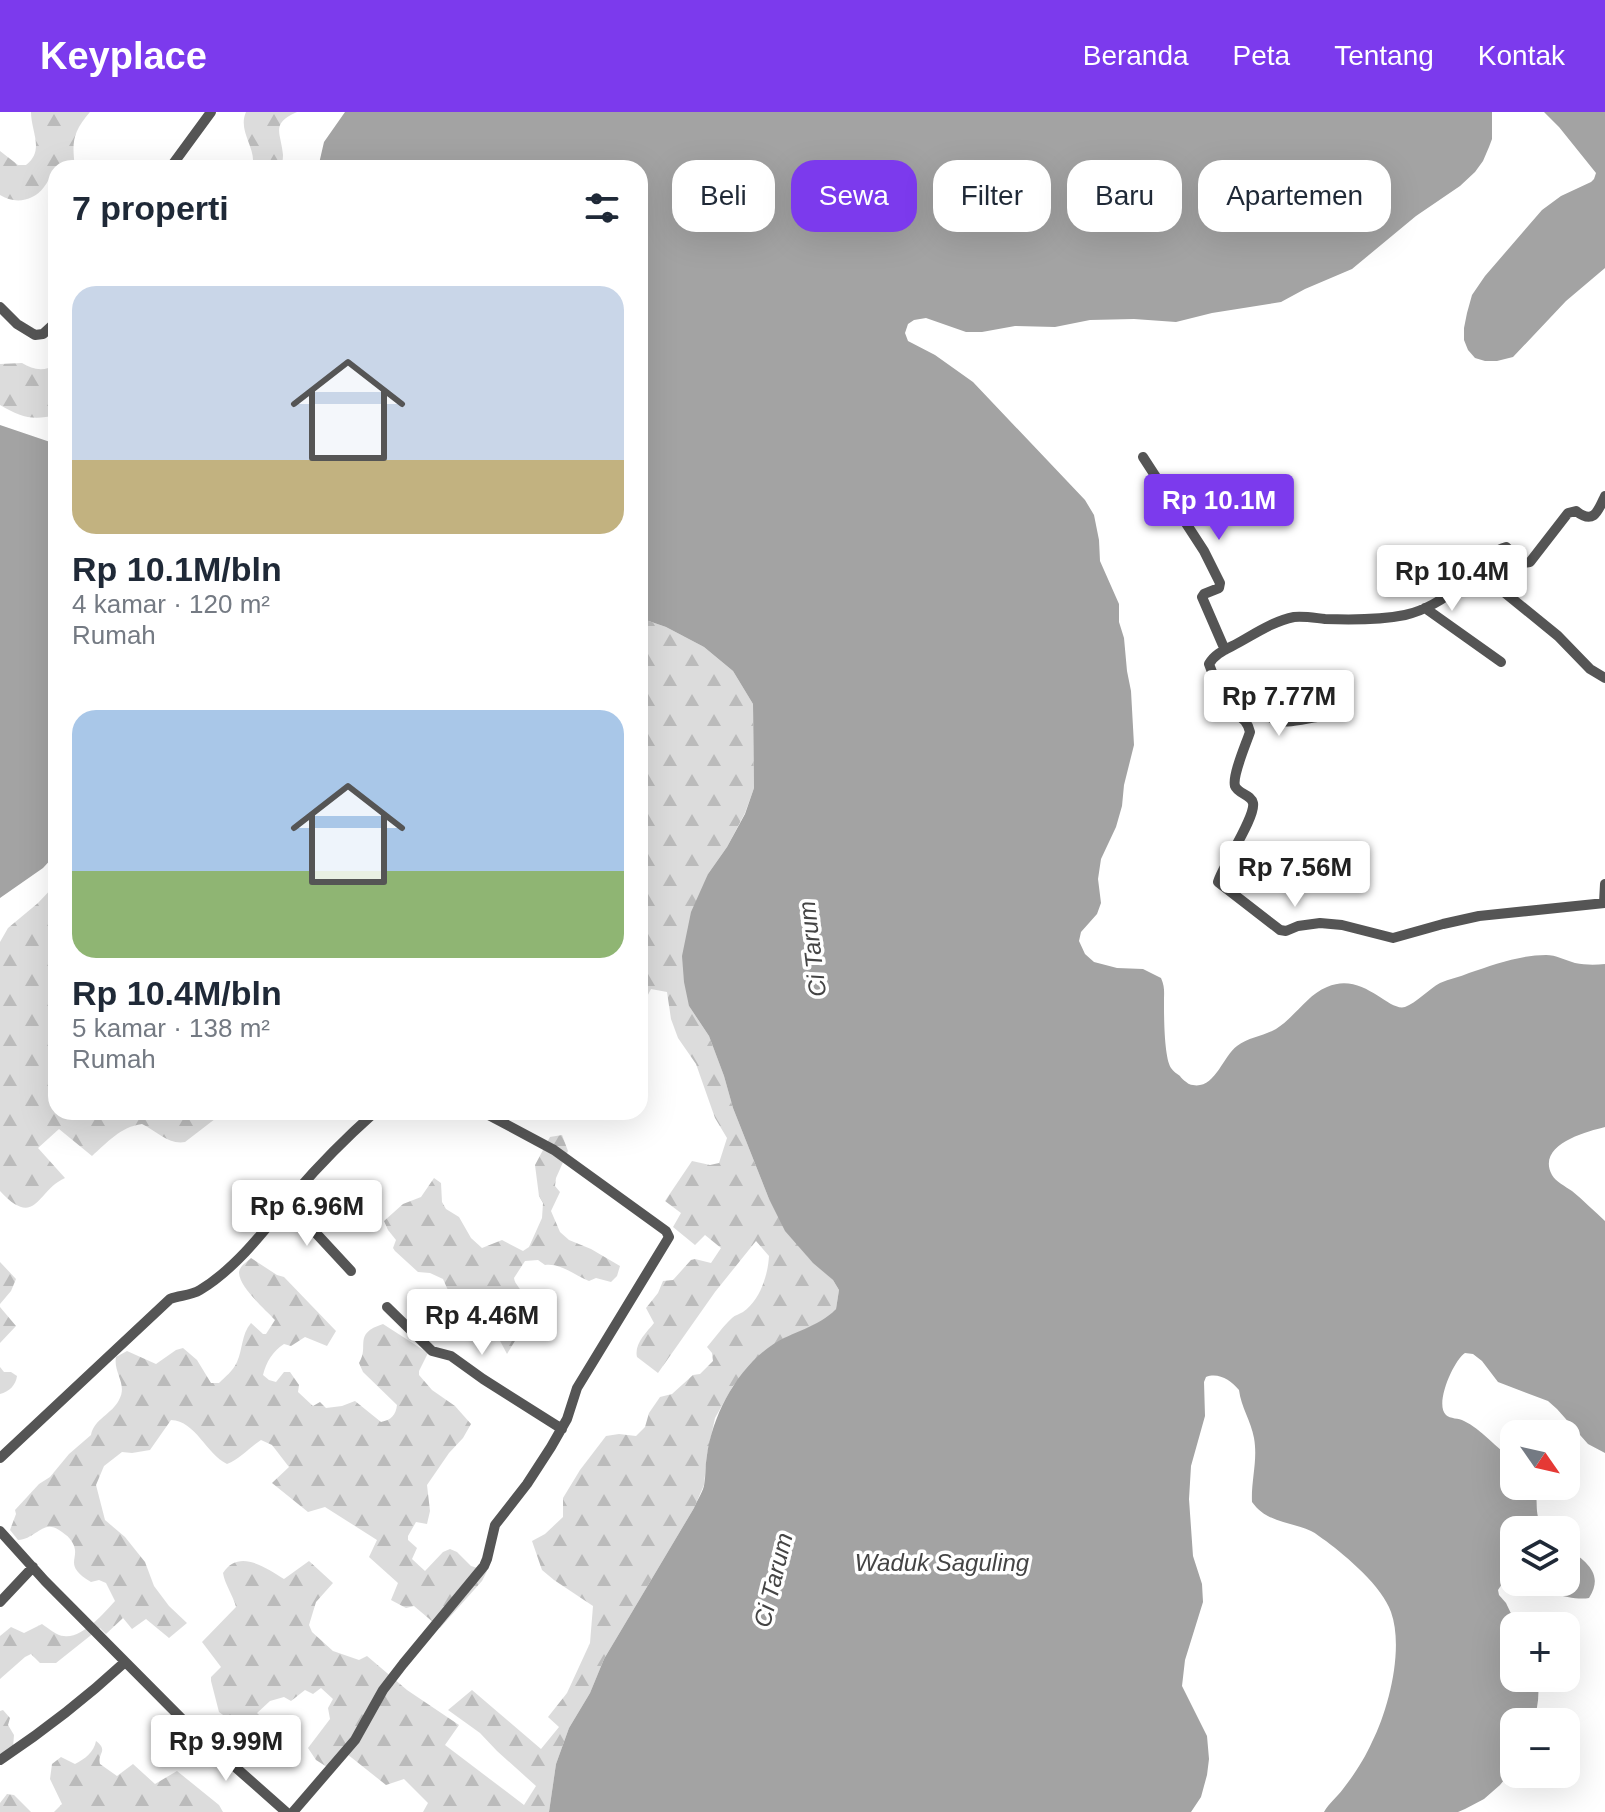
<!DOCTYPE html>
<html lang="id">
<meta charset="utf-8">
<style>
:root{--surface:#fff;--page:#f2f2f3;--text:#1f2937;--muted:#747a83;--accent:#7c3aed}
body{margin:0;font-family:Helvetica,sans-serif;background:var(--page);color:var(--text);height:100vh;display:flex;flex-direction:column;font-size:30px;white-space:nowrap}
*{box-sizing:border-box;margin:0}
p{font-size:26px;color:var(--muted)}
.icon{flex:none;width:44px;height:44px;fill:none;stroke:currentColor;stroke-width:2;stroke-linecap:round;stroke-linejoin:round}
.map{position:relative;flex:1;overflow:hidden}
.details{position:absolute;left:48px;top:48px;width:600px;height:960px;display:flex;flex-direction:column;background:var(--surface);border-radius:24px;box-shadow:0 8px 32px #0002}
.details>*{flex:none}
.top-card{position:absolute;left:672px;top:48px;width:760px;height:72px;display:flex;gap:16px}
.needle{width:52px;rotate:124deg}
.buttons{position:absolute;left:1500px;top:1308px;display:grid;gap:16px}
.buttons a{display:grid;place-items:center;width:80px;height:80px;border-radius:16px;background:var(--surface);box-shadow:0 8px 32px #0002;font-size:40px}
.price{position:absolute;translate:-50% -68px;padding:0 18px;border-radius:8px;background:#fff;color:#222;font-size:26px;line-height:52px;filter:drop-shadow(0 2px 4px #0008)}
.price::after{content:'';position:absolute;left:50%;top:48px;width:24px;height:18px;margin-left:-12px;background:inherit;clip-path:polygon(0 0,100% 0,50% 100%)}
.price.on{background:var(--accent);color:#fff}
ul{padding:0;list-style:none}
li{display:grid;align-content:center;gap:16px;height:424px;padding:0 24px}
li span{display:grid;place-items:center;height:248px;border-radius:24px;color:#555}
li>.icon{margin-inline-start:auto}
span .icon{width:144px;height:144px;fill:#fffc;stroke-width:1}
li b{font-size:34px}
h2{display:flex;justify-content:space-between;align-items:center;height:96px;padding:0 24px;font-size:34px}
.pill{padding:0 28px;border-radius:24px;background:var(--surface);box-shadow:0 8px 32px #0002;font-size:28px;line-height:72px}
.pill.on{background:var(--accent);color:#fff}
header{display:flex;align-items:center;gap:48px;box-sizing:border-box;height:112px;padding:0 40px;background:var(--accent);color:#fff}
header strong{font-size:38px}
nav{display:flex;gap:44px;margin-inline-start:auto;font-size:28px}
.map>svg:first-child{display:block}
</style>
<header>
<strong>Keyplace</strong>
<nav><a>Beranda</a><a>Peta</a><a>Tentang</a><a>Kontak</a></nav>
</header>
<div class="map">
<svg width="1605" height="1700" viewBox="0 0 1605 1700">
<defs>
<pattern id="forest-firs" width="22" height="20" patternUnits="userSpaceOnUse" patternTransform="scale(2)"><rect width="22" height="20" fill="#dcdcdc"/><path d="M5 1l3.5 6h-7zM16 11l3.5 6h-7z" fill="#bbb"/></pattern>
</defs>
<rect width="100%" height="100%" fill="#fff"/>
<path fill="url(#forest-firs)" d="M31 0H90C72 21 72 30 75 56H56V59C49 64 49 69 44 75 33 90 14 92 0 83V39L18 53H26C45 38 31 20 31 0Z
M246 0H297C270 12 281 20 283 43 283 47 282 52 282 56H252C258 37 237 20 246 0Z
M22 251C33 258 45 260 56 252V303C32 309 21 305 0 293V252Z
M640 506 666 515 704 535 733 559 753 592 754 676 745 701 727 735 708 762 689 894 709 924 724 964 733 996 769 1087 808 1145 833 1168 839 1178 836 1197 825 1208 772 1233 757 1246 733 1274 715 1306 707 1343 704 1373 694 1396 604 1547 590 1581 569 1616 556 1652 549 1700H423L428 1691 404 1667 386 1673 342 1638 327 1655 316 1648 308 1636 330 1607 328 1596 333 1587 321 1576 313 1582 305 1578 291 1589 284 1585 270 1589 257 1601 265 1609 261 1621 252 1625C240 1618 230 1608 219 1600L211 1569V1565L221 1555 202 1530 236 1495C233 1483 225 1473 223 1461 239 1436 266 1456 284 1467L309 1449 333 1471 316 1490 309 1513 312 1520 333 1539 359 1548 367 1544 407 1578 459 1613 445 1633 524 1693 536 1674 497 1639 480 1621 448 1598 472 1578 541 1637 559 1615 548 1605 567 1581 590 1531 593 1494 554 1468 542 1458 532 1429 545 1422 563 1405V1386L580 1358 606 1324 619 1322 636 1324 645 1315 649 1301 660 1285 672 1282 693 1263 700 1262 713 1249 712 1241 707 1235C715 1226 723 1214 732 1206 735 1203 740 1202 743 1200 760 1188 768 1163 769 1144L756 1129 715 1180 658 1261 637 1245C634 1232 646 1221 654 1211L646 1196 658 1181 663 1169 673 1168 691 1148 695 1147 711 1151 721 1136 705 1123 695 1133 673 1115 681 1101 665 1089 692 1049 710 1053 719 1051 727 1026 715 1006 696 952 678 926 671 907 667 880 651 877 640 898Z
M56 772V1000H224L185 1030C169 1033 156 1019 142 1012 120 1015 108 1030 92 1044L59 1017 38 1036 65 1066C37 1078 36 1118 0 1079V830L8 816 38 791Z
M562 1023 568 1039 556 1066 555 1074 560 1080 551 1099 560 1120 569 1128 591 1137 620 1154 617 1164 611 1170 596 1166 589 1169C574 1163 561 1151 545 1153L538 1148 525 1149 514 1166C515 1173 521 1176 523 1183L511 1205 518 1224 507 1242 498 1225 501 1207 473 1185H451L443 1167 430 1161 418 1160 395 1139 393 1136 396 1128 388 1118 384 1109 403 1092 421 1085 434 1066 441 1071 442 1090 446 1097 459 1105 471 1126 482 1136 502 1128 523 1139 529 1135 542 1106 543 1091 539 1084 535 1053 550 1025Z
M251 1146 277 1163 284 1165 336 1219 327 1234 305 1225 291 1234 284 1232C273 1239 266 1250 263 1263L269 1268 276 1270 284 1260H290L299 1273 298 1280 313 1294 320 1290 326 1296 342 1294 355 1289 381 1310C391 1308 396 1303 397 1293L363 1260 359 1251C370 1234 352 1222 383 1212L428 1241 419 1259V1263L432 1278 455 1294 471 1312 463 1326 449 1341 427 1373 430 1399 427 1412 416 1410 408 1424V1428L417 1436 412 1447 425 1459 443 1440 450 1437 457 1440 471 1454 487 1459 482 1469 440 1516 414 1494 406 1496 391 1488 398 1471 369 1445 377 1428 325 1395 308 1400 272 1371 289 1355 272 1333 261 1328C250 1335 240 1347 227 1352 206 1342 196 1309 171 1308L150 1338 132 1341 122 1340 104 1354 96 1373 105 1408 125 1425 145 1450 154 1474 169 1494 187 1511 169 1526 146 1507 132 1517 123 1506 106 1522 100 1516 56 1551H40L31 1542 25 1545 0 1567V1524L11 1515 24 1521 42 1512C48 1516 57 1524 64 1524 82 1527 104 1501 115 1489L106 1471 99 1468 91 1470C59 1451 85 1446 70 1427 67 1423 63 1421 59 1418 43 1407 36 1427 18 1428L10 1418 16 1402 15 1398 39 1372 50 1365 69 1342 91 1323C94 1307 112 1302 119 1288 128 1272 113 1261 116 1245L127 1239 156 1252 176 1238 183 1236 197 1248 211 1271H219C225 1265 233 1259 237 1250 243 1237 241 1223 251 1211L263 1222H266L275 1208C265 1197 240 1176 239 1161 239 1154 247 1150 251 1146Z
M0 1150 16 1167 11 1179 0 1192Z
M0 1195 16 1214 0 1231Z
M0 1255 4 1260H11L17 1264C16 1273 9 1280 0 1282Z
M3 1598 10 1606 8 1613 14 1623 13 1635 0 1642V1599Z
M96 1629C109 1639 97 1641 100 1652L117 1664 133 1652 155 1672 177 1659 219 1693 223 1700H54L62 1692 50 1667 52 1652 61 1645 75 1652C85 1647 94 1640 96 1629Z
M7 1682 14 1683 31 1700H0V1691Z"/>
<path fill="#a3a3a3" d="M345 0H1492V27L1489 35 1483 49 1475 60 1460 74 1416 104 1352 157 1305 177 1281 190 1212 201 1176 210 1134 207 1090 208 1055 215 1015 214 982 220H966L926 206 914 208 908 212 905 221 908 229 935 243 973 270 1085 388 1094 403 1099 428 1100 449 1119 492V510L1124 526 1127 559 1131 579 1134 633 1124 673 1122 694 1116 715 1101 747 1098 767 1101 791 1097 802 1081 820 1079 829 1085 842 1094 850 1117 856 1143 857 1161 866C1165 875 1164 880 1164 890 1164 904 1164 945 1171 956 1173 959 1177 962 1180 964 1181 966 1187 971 1189 972 1214 981 1222 945 1237 934 1249 925 1264 924 1276 917 1295 905 1307 883 1327 875 1363 859 1388 900 1405 895 1416 891 1429 877 1440 871 1449 867 1460 865 1469 861 1493 853 1520 843 1546 843 1556 843 1565 848 1575 851 1585 853 1595 853 1605 852V1015C1585 1020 1536 1033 1552 1063 1556 1070 1565 1074 1572 1079 1583 1088 1594 1099 1605 1109V1341L1588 1332 1557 1297 1548 1289 1498 1270 1482 1249 1473 1242 1465 1241C1454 1248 1434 1292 1446 1303 1450 1307 1459 1306 1464 1309 1480 1316 1497 1337 1514 1348V1374H1534C1540 1392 1532 1401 1545 1418H1514V1467L1504 1469 1498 1478 1499 1483 1506 1491 1517 1514H1514V1566H1537C1540 1581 1538 1596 1533 1610H1514V1656L1500 1673 1484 1687 1465 1697 1458 1700H1324C1329 1691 1337 1685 1343 1677 1354 1663 1365 1646 1372 1630 1389 1597 1404 1536 1391 1500 1382 1474 1347 1445 1326 1429 1321 1426 1316 1421 1311 1419 1289 1409 1267 1411 1252 1390 1251 1368 1258 1348 1254 1326 1251 1309 1241 1295 1239 1278 1231 1268 1218 1260 1206 1265L1204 1270 1205 1304 1191 1354 1189 1387 1193 1444 1202 1472 1203 1490 1185 1548 1182 1574 1207 1624 1209 1647 1207 1663 1201 1685 1191 1700H549L556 1652 569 1616 590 1581 604 1547 694 1396C697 1389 702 1381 704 1374 706 1364 705 1353 707 1343 713 1302 737 1257 772 1233 793 1219 817 1216 836 1197L839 1178 833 1168 813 1151 785 1119 769 1087 733 996 724 964 709 924 689 894 684 870 682 844 691 800 708 762 727 735 745 702 754 676 753 592 733 559 704 535 666 515 640 506V56H318L324 30Z
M1544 0H1605V156L1566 189 1513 245 1497 249H1485L1475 246 1468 238 1464 228V216L1467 201 1472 183 1485 164 1542 98 1561 84 1591 70 1594 67 1596 61 1559 15Z
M0 313 56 332V742L43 756 0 786Z
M1566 1435C1585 1449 1605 1461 1589 1486 1571 1489 1540 1478 1523 1470H1566Z"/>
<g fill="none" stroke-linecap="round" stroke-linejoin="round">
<path stroke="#555" stroke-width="10" d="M170 56 211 0
M0 195 17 212 35 223 43 222 56 210
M1143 345 1204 439 1220 471 1219 476 1204 482 1202 485 1225 538
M1605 384C1598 399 1594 413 1576 399L1568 401 1530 450 1523 451 1506 435C1489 439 1477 459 1464 471 1447 485 1428 498 1405 503 1380 508 1351 508 1325 507 1315 506 1305 504 1294 505 1274 509 1256 521 1238 531 1227 537 1215 541 1209 552L1223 589 1245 609 1248 614 1250 620C1246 632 1232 664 1235 674 1238 682 1251 682 1253 691 1256 705 1223 753 1218 770L1280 818 1286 819 1298 814 1320 811 1342 813 1393 826 1443 812 1479 804 1605 791
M1477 458 1558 524 1590 557 1605 566
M1425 496 1501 550
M1233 599 1247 585 1250 586C1257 592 1263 600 1270 605 1282 614 1303 607 1317 605
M1604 791 1605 772
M288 1091 351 1159
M387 1195 432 1239 451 1244 483 1267 562 1317
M0 1346 170 1187C180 1183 190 1184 200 1178 237 1156 268 1114 296 1080 320 1052 347 1025 375 1000
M0 1419 45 1469 190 1615 286 1700
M0 1490 33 1455
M0 1648C45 1618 86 1586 125 1550
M293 1700 355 1628 383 1578 403 1552 484 1454 487 1447 495 1413 527 1372 551 1335 567 1307 577 1276 669 1125 666 1119 554 1038 483 1000"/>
</g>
<g text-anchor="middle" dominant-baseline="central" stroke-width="7" stroke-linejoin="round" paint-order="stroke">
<g font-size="24" font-style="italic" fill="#444" stroke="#fff">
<text transform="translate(812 837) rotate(-97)">Ci Tarum</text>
<text x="942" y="1450">Waduk Saguling</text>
<text transform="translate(773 1468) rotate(-76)">Ci Tarum</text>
</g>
</g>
</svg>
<div class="buttons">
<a><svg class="needle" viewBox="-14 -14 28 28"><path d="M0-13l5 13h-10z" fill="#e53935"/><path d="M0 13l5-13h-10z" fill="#747a83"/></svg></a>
<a><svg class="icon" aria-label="layers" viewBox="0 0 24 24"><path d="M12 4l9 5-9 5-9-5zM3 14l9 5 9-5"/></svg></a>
<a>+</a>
<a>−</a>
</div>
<b class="price on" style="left:1219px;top:430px">Rp 10.1M</b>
<b class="price" style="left:1452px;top:501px">Rp 10.4M</b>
<b class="price" style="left:1279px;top:626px">Rp 7.77M</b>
<b class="price" style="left:1295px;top:797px">Rp 7.56M</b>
<b class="price" style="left:307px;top:1136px">Rp 6.96M</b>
<b class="price" style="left:482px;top:1245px">Rp 4.46M</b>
<b class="price" style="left:226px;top:1671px">Rp 9.99M</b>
<div class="top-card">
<a class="pill">Beli</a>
<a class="pill on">Sewa</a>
<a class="pill">Filter</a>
<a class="pill">Baru</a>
<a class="pill">Apartemen</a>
</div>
<section class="details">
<h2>7 properti<svg class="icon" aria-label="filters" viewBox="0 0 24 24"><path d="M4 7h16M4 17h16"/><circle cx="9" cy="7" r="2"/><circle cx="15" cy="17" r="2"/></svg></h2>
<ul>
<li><span style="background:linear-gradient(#c9d6e8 70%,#c2b280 0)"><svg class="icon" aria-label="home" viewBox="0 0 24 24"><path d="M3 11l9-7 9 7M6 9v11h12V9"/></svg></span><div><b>Rp 10.1M/bln</b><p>4 kamar · 120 m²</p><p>Rumah</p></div></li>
<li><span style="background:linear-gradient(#a9c7e8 65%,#8fb573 0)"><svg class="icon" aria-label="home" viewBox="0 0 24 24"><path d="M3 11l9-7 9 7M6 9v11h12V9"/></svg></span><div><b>Rp 10.4M/bln</b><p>5 kamar · 138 m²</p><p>Rumah</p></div></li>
</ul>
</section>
</div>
